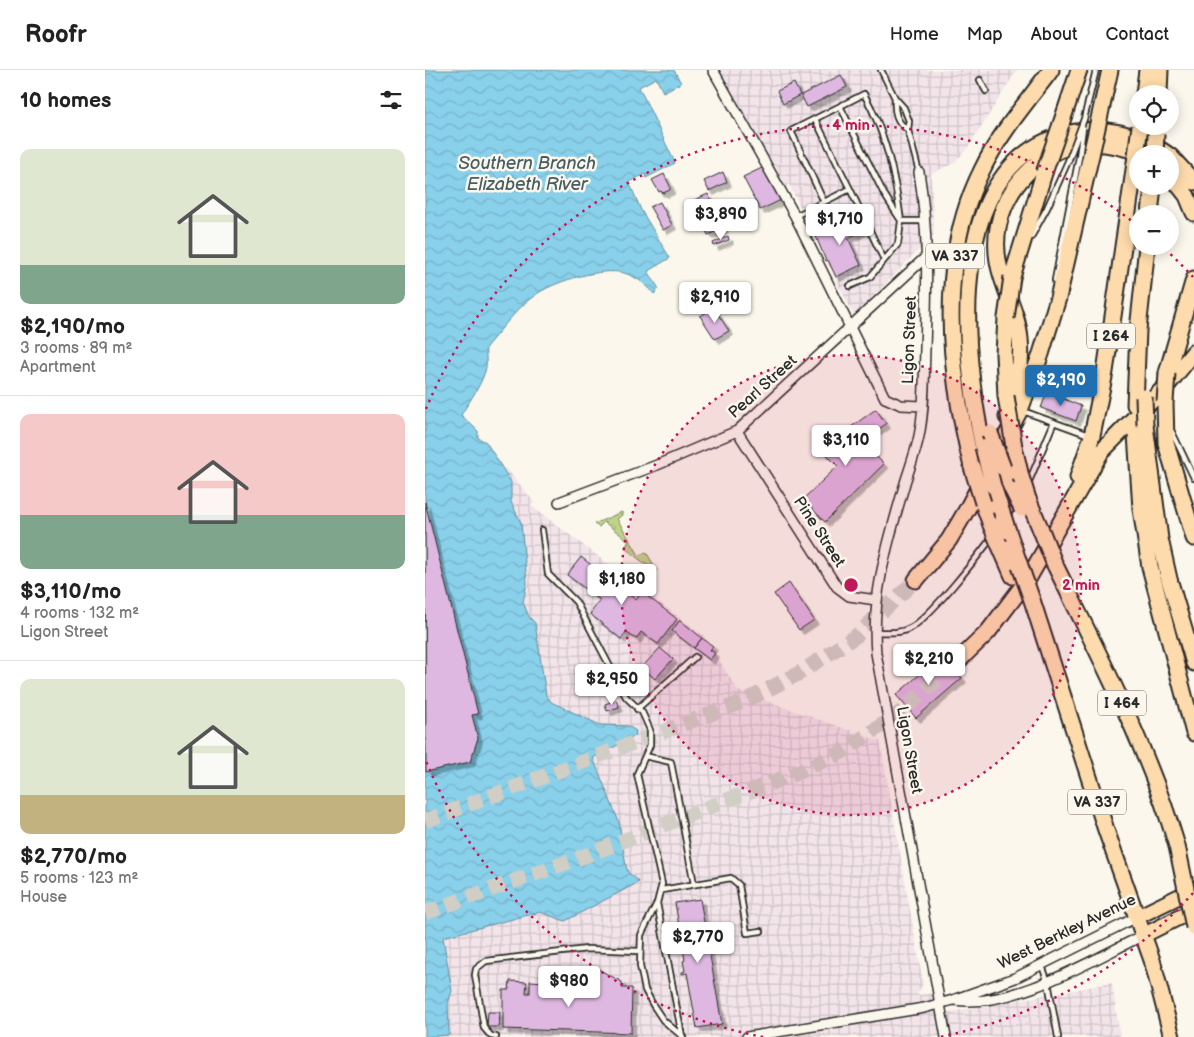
<!DOCTYPE html>
<meta charset="utf-8">
<style>
:root{--surface:#fff;--page:#f6f6f6;--text:#222;--muted:#767676;--line:#e0e0e0;--accent:#1f6fb2}
body{margin:0;font-family:"Balsamiq Sans",sans-serif;background:var(--page);color:var(--text);height:100vh;display:flex;flex-direction:column;font-size:19px;white-space:nowrap}
*{box-sizing:border-box;margin:0}
p{font-size:16px;color:var(--muted)}
.icon{flex:none;width:28px;height:28px;fill:none;stroke:currentColor;stroke-width:2;stroke-linecap:round;stroke-linejoin:round}
.map{position:relative;flex:1;overflow:hidden}
.drawer{display:flex;flex-direction:column;background:var(--surface);width:425px}
.drawer>*{flex:none}
.buttons{position:absolute;left:704px;top:15px;display:grid;gap:10px}
.buttons a{display:grid;place-items:center;width:50px;height:50px;border-radius:50%;background:var(--surface);box-shadow:0 2px 12px #0003;font-size:25px}
.price{position:absolute;translate:-50% -42px;padding:0 11px;border-radius:5px;background:#fff;color:#222;font-size:16px;line-height:32px;filter:drop-shadow(0 1px 2px #0008)}
.price::after{content:'';position:absolute;left:50%;top:30px;width:15px;height:11px;margin-left:-8px;background:inherit;clip-path:polygon(0 0,100% 0,50% 100%)}
.price.selected{background:var(--accent);color:#fff}
ul{padding:0;list-style:none}
li{display:grid;align-content:center;gap:10px;height:265px;padding:0 20px}
li+li{border-top:1px solid var(--line)}
li span{display:grid;place-items:center;height:155px;border-radius:10px;color:#555}
li>.icon{margin-inline-start:auto}
span .icon{width:90px;height:90px;fill:#fffc;stroke-width:1}
li b{font-size:21px}
h2{display:flex;justify-content:space-between;align-items:center;height:60px;padding:0 20px;font-size:21px}
header{display:flex;align-items:center;gap:30px;box-sizing:border-box;height:70px;padding:0 25px;background:var(--surface);border-bottom:1px solid var(--line)}
header strong{font-size:24px}
nav{display:flex;gap:28px;margin-inline-start:auto;font-size:18px}
main{display:flex;flex:1;min-height:0}
.map>svg:first-child{display:block}
</style>
<header>
<strong>Roofr</strong>
<nav><a>Home</a><a>Map</a><a>About</a><a>Contact</a></nav>
</header>
<main>
<section class="drawer">
<h2>10 homes<svg class="icon" aria-label="filters" viewBox="0 0 24 24"><path d="M4 7h16M4 17h16"/><circle cx="9" cy="7" r="2"/><circle cx="15" cy="17" r="2"/></svg></h2>
<ul>
<li><span style="background:linear-gradient(#dfe7d0 75%,#7fa58c 0)"><svg class="icon" aria-label="home" viewBox="0 0 24 24"><path d="M3 11l9-7 9 7M6 9v11h12V9"/></svg></span><div><b>$2,190/mo</b><p>3 rooms · 89 m²</p><p>Apartment</p></div></li>
<li><span style="background:linear-gradient(#f6c9c9 65%,#7fa58c 0)"><svg class="icon" aria-label="home" viewBox="0 0 24 24"><path d="M3 11l9-7 9 7M6 9v11h12V9"/></svg></span><div><b>$3,110/mo</b><p>4 rooms · 132 m²</p><p>Ligon Street</p></div></li>
<li><span style="background:linear-gradient(#dfe7d0 75%,#c2b280 0)"><svg class="icon" aria-label="home" viewBox="0 0 24 24"><path d="M3 11l9-7 9 7M6 9v11h12V9"/></svg></span><div><b>$2,770/mo</b><p>5 rooms · 123 m²</p><p>House</p></div></li>
</ul>
</section>
<div class="map">
<svg width="769" height="967" viewBox="0 0 769 967">
<defs>
<pattern id="industrial-grid" width="8" height="8" patternUnits="userSpaceOnUse" patternTransform="scale(1.25)"><rect width="8" height="8" fill="#f2e4e9"/><path d="M0 4h8M4 0v8" fill="none" stroke="#d0c4c8"/></pattern>
<pattern id="grass-tufts" width="24" height="20" patternUnits="userSpaceOnUse" patternTransform="scale(1.25)"><rect width="24" height="20" fill="#c0d489"/><path d="M3 7l-1-3M5 7V3M7 7l1-3M15 17l-1-3M17 17v-4M19 17l1-3" fill="none" stroke="#a5b676"/></pattern>
<pattern id="water-waves" width="16" height="10" patternUnits="userSpaceOnUse" patternTransform="scale(1.25)"><rect width="16" height="10" fill="#89d0ea"/><path d="M0 5q4-4 8 0t8 0" fill="none" stroke="#76b3c9"/></pattern>
<filter id="shadow"><feDropShadow dx="4.5" dy="4.5" stdDeviation="0" flood-color="#0004"/></filter>
</defs>
<rect width="100%" height="100%" fill="#fbf7ec"/>
<filter id="ink" filterUnits="userSpaceOnUse"><feTurbulence type="fractalNoise" baseFrequency=".02" numOctaves="2"/><feDisplacementMap in="SourceGraphic" scale="10" xChannelSelector="R" yChannelSelector="G"/><feConvolveMatrix kernelMatrix="1 2 1 2 8 2 1 2 1" color-interpolation-filters="sRGB"/></filter>
<g filter="url(#ink)">
<path fill="url(#industrial-grid)" d="M293 0H592L544 76 529 93 506 104 509 164 429 246 364 114 354 122Z
M0 285 69 402 81 398 110 433 105 435 279 566 313 621 455 671 498 913 492 925 509 923 513 944 687 913 695 967H0Z"/>
<path fill="url(#grass-tufts)" stroke="#76805a" d="M197 442V445L192 449 214 485 221 482 232 500 229 501 200 478 204 471 179 452 174 457 169 454Z"/>
<path fill="url(#water-waves)" stroke="#638e9e" d="M0 0H249L256 13 238 22 231 8 214 17 250 93 221 108 220 104 204 112 216 140 245 188 223 201 234 219 229 224C220 213 208 204 194 202 171 199 127 212 109 226 94 236 74 262 61 277 60 284 62 290 61 297 59 311 44 332 36 345L53 361V368L61 372 86 412V432L96 453 102 513 98 532 104 547 110 553 121 625 126 632 175 655 203 656 211 661 210 666 168 688 194 752 201 796 203 802 214 812 140 851 115 842 18 867 27 921 23 933 24 965 0 967Z"/>
<path fill="#deb8e1" stroke="#2b2b2b" filter="url(#shadow)" d="M416 5 422 17 382 37 376 25Z
M369 13 375 25 358 34 352 21Z
M339 97 356 130 335 140 318 107Z
M298 102 302 112 284 121 279 111Z
M239 104 245 116V120L238 123 236 121 234 122 227 110Z
M283 124 299 158 283 165 267 131Z
M235 132 247 155 238 160 225 137Z
M430 145 437 161 423 168 436 195 411 207 403 190 401 191 390 164Z
M303 166 304 170 289 176 288 173Z
M289 238 304 261 290 269 275 246Z
M622 322 656 336 651 351 616 338Z
M451 339 461 354 427 378 429 379 436 372 459 394 400 452 378 429 413 396 395 378 413 363 415 365Z
M0 432 53 644 47 645 53 668 45 692 1 702Z
M156 487 211 530 217 522 252 549 233 574 216 562 211 569 201 562 196 569 165 544 175 530 142 505Z
M364 513 389 550 374 560 349 524Z
M255 550 277 568 269 578 247 561Z
M277 568 288 576 285 580 290 583 285 590 269 578Z
M235 578 248 589 230 609 217 597Z
M517 585 537 608 491 648 471 625Z
M191 630 194 637 182 641 180 634Z
M275 829 297 954 272 958 262 903 257 904V902L260 901 258 891 260 890 250 833Z
M171 898 197 912V918H207L206 963 78 959V920H84L85 911 102 912 101 923H105V911L120 912 119 924 165 925V919H170Z
M63 942H75L74 957H62Z"/>
<g fill="none" stroke-linecap="round" stroke-linejoin="round">
<path stroke="#d1cec5" stroke-width="15" stroke-dasharray="15 8" stroke-linecap="butt" d="M0 751 320 631 373 604 431 566 491 510
M0 843 157 787 374 702 417 682 476 642 528 596"/>
<defs>
<path id="lane" d="M456 0 470 28
M555 10 561 21
M415 36 459 124 475 149
M390 49 425 119
M659 49 671 0
M483 60C471 52 469 42 470 28L479 38 484 51 483 60 494 102
M370 146 399 132
M606 167 622 138 644 89
M459 190 425 119 399 132 366 61 439 24C461 63 470 106 476 151
M630 210 654 87
M425 216 445 207 473 174 476 151H500
M598 341 664 365
M747 362 769 408
M603 414 629 352
M581 447 591 433
M117 460 123 504 151 532 201 627 217 642 225 660V675L212 704 237 814 232 833 216 865 215 896 220 920 228 935 238 950 258 967
M450 562C462 562 475 564 485 558 505 548 553 486 568 466
M212 639 270 587
M220 686 246 692 269 814
M237 820 306 808 314 815 322 863 336 861
M232 833 257 966
M617 896 623 912 633 967
M71 967 66 966 59 958 50 905 51 899 61 891 162 879 214 881"/>
<path id="street" d="M288 0 370 146 460 328 476 335 498 336
M494 102C504 164 502 216 500 279 499 307 500 337 494 366 491 381 485 397 480 413 464 469 446 524 451 583L521 967
M312 361 412 517 424 526 451 530
M134 432 232 395 312 361 503 185
M529 930C588 939 666 890 719 865
M322 967 499 938 528 930 590 908 712 847"/>
<path id="primary" d="M712 847 769 819
M719 865 769 840"/>
<path id="highway" d="M719 24 722 0
M734 24 735 0
M674 49 685 0
M636 54 654 0
M745 86 769 112
M745 104 762 126 769 143
M725 144 728 116
M587 207 619 103
M742 303 769 209
M581 326 579 284 581 248
M740 332 741 373 769 468
M710 335 713 260 722 176
M582 347C591 321 598 297 595 269 593 246 582 225 576 204 562 156 583 112 623 86 652 68 687 72 718 84
M720 355 735 469 744 509 769 593
M711 364 716 439 725 497 769 663
M558 377C538 283 517 96 642 64 677 55 713 63 742 84
M589 377 596 407
M547 397C524 302 511 191 557 100 574 64 602 32 626 0
M578 398 588 421
M653 407 667 366 680 302 710 93
M568 416 576 440
M603 429 616 460
M558 433 566 455
M583 461 595 496
M574 474 588 506
M630 495C675 587 723 678 752 776
M491 510 524 470 541 441 595 340 616 284 633 228 666 85
M607 530 681 760 727 890 747 967
M528 596 563 562 603 509 676 382 744 313 769 282"/>
</defs>
<use href="#lane" stroke="#2b2b2b" stroke-width="8"/>
<use href="#street" stroke="#2b2b2b" stroke-width="12"/>
<use href="#primary" stroke="#2b2b2b" stroke-width="18"/>
<use href="#highway" stroke="#2b2b2b" stroke-width="19"/>
<use href="#lane" stroke="#fbf7ec" stroke-width="4.5"/>
<use href="#street" stroke="#fbf7ec" stroke-width="9"/>
<use href="#primary" stroke="#fedbac" stroke-width="14"/>
<use href="#highway" stroke="#fedbac" stroke-width="15"/>
<defs>
<path id="lane-bridge" d="M654 87 658 58
M644 89 659 49"/>
<path id="highway-bridge" d="M730 84 731 64
M666 85 674 49
M710 93 715 56
M619 103 636 54
M581 248 587 207
M581 326 589 377
M719 327 720 355
M740 332 742 303
M565 363 578 398
M558 377 568 416
M547 397 558 433
M596 407 603 429
M588 421 597 439
M576 440 583 461
M566 455 574 474
M616 460 630 495
M595 496 607 530
M752 776 769 857"/>
</defs>
<use href="#lane-bridge" stroke="#2b2b2b" stroke-width="8" stroke-linecap="butt"/>
<use href="#highway-bridge" stroke="#2b2b2b" stroke-width="19" stroke-linecap="butt"/>
<use href="#lane-bridge" stroke="#fbf7ec" stroke-width="4.5"/>
<use href="#highway-bridge" stroke="#fedbac" stroke-width="15"/>
</g>
</g>
<circle cx="426" cy="515" r="230" fill="#c2185b" fill-opacity=".12"/>
<g fill="none" stroke="#c2185b" stroke-width="2.5" stroke-dasharray="2.5 5">
<circle cx="426" cy="515" r="230"/>
<path d="M768 823A460 460 0 0 1 514 967M338 967A460 460 0 0 1 1 691M1 339A460 460 0 0 1 712 155M740 179A460 460 0 0 1 768 207"/>
</g>
<g text-anchor="middle" dominant-baseline="central" stroke-width="5" stroke-linejoin="round" paint-order="stroke">
<g fill="#fbf7ec" stroke="#696865" stroke-width="1">
<rect x="501" y="173.5" width="58" height="25" rx="4"/>
<rect x="662" y="253.5" width="48" height="25" rx="4"/>
<rect x="673" y="620.5" width="48" height="25" rx="4"/>
<rect x="643" y="719.5" width="58" height="25" rx="4"/>
</g>
<g font-size="15" font-weight="bold" fill="#2b2b2b">
<text x="530" y="186">VA 337</text>
<text x="686" y="266">I 264</text>
<text x="697" y="633">I 464</text>
<text x="672" y="732">VA 337</text>
</g>
<g font-size="16" fill="#2b2b2b" stroke="#fbf7ec">
<text transform="translate(485 270) rotate(-88)">Ligon Street</text>
<text transform="translate(338 317) rotate(-42)">Pearl Street</text>
<text transform="translate(394 462) rotate(57)">Pine Street</text>
<text transform="translate(484 680) rotate(80)">Ligon Street</text>
<text transform="translate(642 862) rotate(-26)">West Berkley Avenue</text>
</g>
<g font-size="18" font-style="italic" fill="#475d64" stroke="#fbf7ec">
<text x="102" y="93">Southern Branch<tspan x="102" dy="21">Elizabeth River</tspan></text>
</g>
</g>
<circle cx="426" cy="515" r="8" fill="#c2185b" stroke="#fbf7ec" stroke-width="2.5"/>
<g font-size="15" text-anchor="middle" font-weight="bold" fill="#c2185b" stroke="#fbf7ec" stroke-width="5" stroke-linejoin="round" paint-order="stroke">
<text x="426" y="60">4 min</text>
<text x="656" y="520">2 min</text>
</g>
</svg>
<div class="buttons">
<a><svg class="icon" aria-label="locate" viewBox="0 0 24 24"><circle cx="12" cy="12" r="6"/><path d="M12 2v4M12 18v4M2 12h4M18 12h4"/></svg></a>
<a>+</a>
<a>−</a>
</div>
<b class="price" style="left:296px;top:171px">$3,890</b>
<b class="price" style="left:415px;top:176px">$1,710</b>
<b class="price" style="left:290px;top:254px">$2,910</b>
<b class="price selected" style="left:636px;top:337px">$2,190</b>
<b class="price" style="left:421px;top:397px">$3,110</b>
<b class="price" style="left:197px;top:536px">$1,180</b>
<b class="price" style="left:504px;top:616px">$2,210</b>
<b class="price" style="left:187px;top:636px">$2,950</b>
<b class="price" style="left:273px;top:894px">$2,770</b>
<b class="price" style="left:144px;top:938px">$980</b>
</div>
</main>
